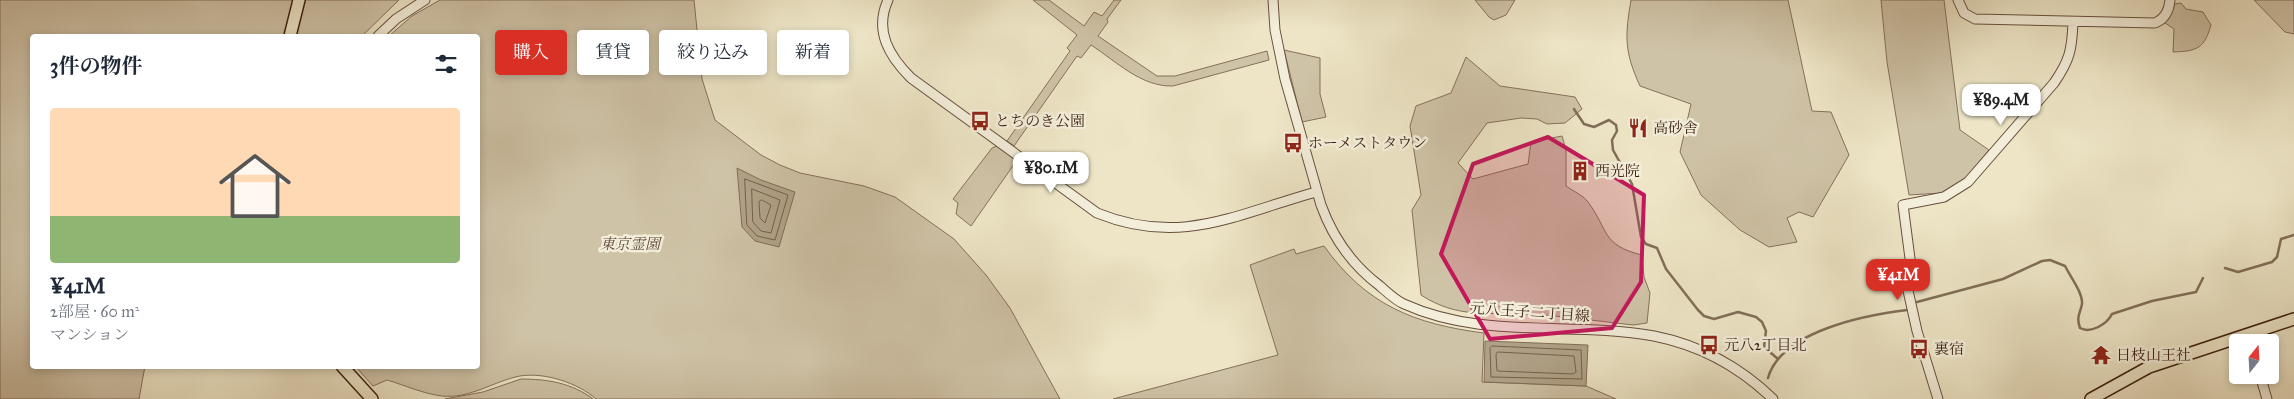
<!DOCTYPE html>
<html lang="ja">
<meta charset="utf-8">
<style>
:root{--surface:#fff;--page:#f2f2f3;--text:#1f2937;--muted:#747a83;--accent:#d93025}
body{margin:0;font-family:"IM FELL Great Primer","Noto Serif JP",serif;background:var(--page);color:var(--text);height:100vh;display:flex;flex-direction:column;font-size:19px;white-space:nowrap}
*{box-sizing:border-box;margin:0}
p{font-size:16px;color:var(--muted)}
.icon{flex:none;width:28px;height:28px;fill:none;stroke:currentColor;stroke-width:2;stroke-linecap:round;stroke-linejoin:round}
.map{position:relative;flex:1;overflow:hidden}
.details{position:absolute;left:30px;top:34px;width:450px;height:335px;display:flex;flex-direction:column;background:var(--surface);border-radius:5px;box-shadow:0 2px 8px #0003}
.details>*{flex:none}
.top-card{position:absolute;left:495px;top:30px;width:475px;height:45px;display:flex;gap:10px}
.needle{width:32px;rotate:18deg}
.buttons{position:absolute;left:2229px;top:334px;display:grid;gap:10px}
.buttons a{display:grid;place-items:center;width:50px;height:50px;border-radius:5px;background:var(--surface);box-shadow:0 2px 8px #0003;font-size:25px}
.price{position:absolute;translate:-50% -42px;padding:0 11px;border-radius:10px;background:#fff;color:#222;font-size:16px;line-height:32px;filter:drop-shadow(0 1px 2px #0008)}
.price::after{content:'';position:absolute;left:50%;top:30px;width:15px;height:11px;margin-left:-8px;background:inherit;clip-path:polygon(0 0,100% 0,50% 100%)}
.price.current{background:var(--accent);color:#fff}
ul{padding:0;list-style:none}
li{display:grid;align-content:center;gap:10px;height:265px;padding:0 20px}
li span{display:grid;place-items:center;height:155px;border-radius:5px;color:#555}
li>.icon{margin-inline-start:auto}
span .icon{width:90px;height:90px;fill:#fffc;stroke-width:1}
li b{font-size:21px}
h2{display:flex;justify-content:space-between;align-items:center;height:60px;padding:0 20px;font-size:21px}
.chip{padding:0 18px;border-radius:5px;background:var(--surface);box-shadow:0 2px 8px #0003;font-size:18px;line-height:45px}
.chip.current{background:var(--accent);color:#fff}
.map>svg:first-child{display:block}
</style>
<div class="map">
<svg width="2294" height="399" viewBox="0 0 2294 399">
<rect width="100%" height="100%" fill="#ede5c6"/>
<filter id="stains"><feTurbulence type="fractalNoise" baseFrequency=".004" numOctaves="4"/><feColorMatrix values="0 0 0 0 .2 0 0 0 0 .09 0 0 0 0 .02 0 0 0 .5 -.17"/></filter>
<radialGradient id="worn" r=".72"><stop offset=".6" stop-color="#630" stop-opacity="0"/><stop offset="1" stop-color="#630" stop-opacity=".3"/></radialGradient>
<path fill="#cfc3a7" stroke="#85715c" d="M0 0H399L362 36H32V366H145L139 399H0Z
M440 0H694L702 79 715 120 761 155 780 165 800 173 864 186 895 197 954 239 986 275 1010 308 1060 399H596C578 383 545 372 520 376 494 381 470 399 442 396 424 394 404 385 387 380L373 386 355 366H478V36H389L412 16Z
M1033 0H1049L1084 26 1094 12 1102 16 1114 0H1121L1107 19 1108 22 1098 36 1157 76H1175L1267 51 1269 60 1173 86C1141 87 1116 61 1091 45L1081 58 1077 56 1014 146 1007 141 1070 51 1067 48 1077 35Z
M1475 0H1515L1506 15 1494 20 1489 17Z
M1631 0H1788L1812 111 1831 112 1849 155 1813 217 1799 212 1787 218 1797 242 1769 247 1740 230 1701 195 1680 152 1691 104 1640 86C1624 51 1625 36 1631 0Z
M1881 0H1944L1960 130 1989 150 1964 180 1942 193 1909 195 1887 62Z
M2254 0H2294V34L2285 32Z
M2181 3 2186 9 2203 12 2211 25C2204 49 2197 51 2173 52L2174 29 2162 21 2169 5Z
M1284 50 1320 58V94L1326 117 1302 122Z
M1466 57 1500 86 1575 97 1582 109 1565 123 1547 124 1537 119 1521 118 1487 123 1458 163 1473 179 1528 164 1531 142 1562 136 1566 150V186C1573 191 1584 196 1588 202 1609 230 1601 245 1642 255L1644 277 1650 293 1647 323 1633 325C1598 321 1563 316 1529 314 1488 312 1458 319 1421 295L1412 210 1421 195 1410 126 1416 106 1451 93Z
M997 146 1017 160 971 226 956 214 958 203 953 199 992 148Z
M1324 246C1366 305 1414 324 1484 333L1482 382 1586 386 1616 399H1113L1278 355 1250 265 1294 249 1296 254Z
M521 379C547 379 572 383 593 399H445L483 392Z"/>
<path fill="#b0a288" stroke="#816e58" d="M737 168 761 180 795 192 779 247 755 241 742 227Z
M1485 341 1588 345 1586 386 1484 382Z"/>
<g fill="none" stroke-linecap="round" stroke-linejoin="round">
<path stroke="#76604c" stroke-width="1" d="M745 179 788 195 775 240 757 236 747 225Z
M752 189 780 200 771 233 761 231 753 222Z
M762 200 771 205 765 223 760 218 759 202Z
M1492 346 1581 350 1582 379 1491 377 1490 348Z
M1498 352 1574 356 1576 372 1573 374 1497 371 1496 355Z"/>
<path stroke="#816e58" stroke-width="2.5" d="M1574 109 1584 124 1594 127 1609 120 1616 125 1617 131 1612 140 1613 150 1632 184 1641 237 1646 244 1657 248 1666 269 1698 310 1704 316 1714 319 1738 312 1756 317 1762 322 1766 331 1764 347 1778 359
M2225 268 2238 272 2272 262 2277 257 2281 239 2294 235
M1917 302 2003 279 2042 261 2050 260 2065 266C2070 276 2083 293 2082 304 2080 314 2076 317 2080 328 2091 334 2107 324 2112 314L2152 301 2196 292 2203 278
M1768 378C1781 331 1866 315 1907 310"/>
<defs>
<path id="tertiary" d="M888 0C874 31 889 56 911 78L1097 213C1181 247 1236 214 1316 192
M1273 0 1275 30 1285 79 1321 205C1333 238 1352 265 1380 286 1387 292 1395 300 1404 304 1483 340 1571 321 1654 336 1699 345 1740 367 1773 399
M1958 0 1964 13 1975 19 2155 23C2165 19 2169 11 2170 0
M378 36 396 19 425 0
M2260 375 2267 399
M1938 399 1917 331 1903 268 1911 266 1903 205 1944 197 1968 182 2054 83C2070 60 2072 49 2073 22"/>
<path id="primary" d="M290 36 299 0
M342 366 372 399
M2091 399 2149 367 2294 319"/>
</defs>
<use href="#tertiary" stroke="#68503e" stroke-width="11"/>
<use href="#primary" stroke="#3b1f11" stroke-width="14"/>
<use href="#tertiary" stroke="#f3eeda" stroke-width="9"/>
<use href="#primary" stroke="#ede5c6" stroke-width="11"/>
</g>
<path fill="#c2185b" fill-opacity="0.2" stroke="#c2185b" stroke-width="4" stroke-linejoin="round" d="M1548 137 1644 195 1641 282 1612 328 1490 339 1441 254 1473 164Z"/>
<defs>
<symbol id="bus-bare" viewBox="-9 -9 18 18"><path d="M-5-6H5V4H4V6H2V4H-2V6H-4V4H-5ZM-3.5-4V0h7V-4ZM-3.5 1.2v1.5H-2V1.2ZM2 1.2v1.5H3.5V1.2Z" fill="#8f2418" stroke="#f3eeda" stroke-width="2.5" paint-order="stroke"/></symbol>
<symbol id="restaurant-bare" viewBox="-9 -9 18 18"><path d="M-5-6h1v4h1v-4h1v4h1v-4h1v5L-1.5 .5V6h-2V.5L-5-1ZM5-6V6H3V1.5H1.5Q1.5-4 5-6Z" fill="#8f2418" stroke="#f3eeda" stroke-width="2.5" paint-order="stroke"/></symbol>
<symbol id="building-bare" viewBox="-9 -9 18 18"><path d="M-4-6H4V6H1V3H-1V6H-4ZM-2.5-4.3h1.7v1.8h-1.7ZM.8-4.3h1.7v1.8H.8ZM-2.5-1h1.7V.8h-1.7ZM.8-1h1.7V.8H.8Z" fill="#8f2418" stroke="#f3eeda" stroke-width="2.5" paint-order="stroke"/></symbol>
<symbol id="temple-bare" viewBox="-9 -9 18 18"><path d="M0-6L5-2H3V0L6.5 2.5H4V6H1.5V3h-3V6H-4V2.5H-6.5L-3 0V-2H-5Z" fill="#8f2418" stroke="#f3eeda" stroke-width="2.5" paint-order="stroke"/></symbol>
</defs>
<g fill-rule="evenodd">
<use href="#bus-bare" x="966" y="107" width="28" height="28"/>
<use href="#restaurant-bare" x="1624" y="114" width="28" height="28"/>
<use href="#bus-bare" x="1279" y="129" width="28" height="28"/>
<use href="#building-bare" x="1566" y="157" width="28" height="28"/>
<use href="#bus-bare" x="1695" y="331" width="28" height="28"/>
<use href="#bus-bare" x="1905" y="335" width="28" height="28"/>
<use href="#temple-bare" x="2087" y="341" width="28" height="28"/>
</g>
<g text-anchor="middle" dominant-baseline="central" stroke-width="5" stroke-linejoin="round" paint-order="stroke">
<g font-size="15" fill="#3b1f11" stroke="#f3eeda" text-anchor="start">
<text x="995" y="121">とちのき公園</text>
<text x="1653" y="128">高砂舎</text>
<text x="1308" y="143">ホーメストタウン</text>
<text x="1595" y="171">西光院</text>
<text x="1724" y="345">元八2丁目北</text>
<text x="1934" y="349">裏宿</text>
<text x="2116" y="355">日枝山王社</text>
</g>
<g font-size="15" font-style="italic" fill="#604836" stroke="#f3eeda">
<text x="630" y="244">東京霊園</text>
</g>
<g font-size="15" fill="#3b1f11" stroke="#f3eeda">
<text transform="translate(1530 312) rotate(4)">元八王子二丁目線</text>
</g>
</g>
<rect width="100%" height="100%" filter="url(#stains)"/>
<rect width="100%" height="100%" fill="url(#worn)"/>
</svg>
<div class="buttons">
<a><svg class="needle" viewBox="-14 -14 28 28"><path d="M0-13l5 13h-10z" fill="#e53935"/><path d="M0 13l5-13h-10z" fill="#747a83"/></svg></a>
</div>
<b class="price" style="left:2001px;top:126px">¥89.4M</b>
<b class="price" style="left:1051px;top:194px">¥80.1M</b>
<b class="price current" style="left:1898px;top:301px">¥41M</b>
<div class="top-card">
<a class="chip current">購入</a>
<a class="chip">賃貸</a>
<a class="chip">絞り込み</a>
<a class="chip">新着</a>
</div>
<section class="details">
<h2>3件の物件<svg class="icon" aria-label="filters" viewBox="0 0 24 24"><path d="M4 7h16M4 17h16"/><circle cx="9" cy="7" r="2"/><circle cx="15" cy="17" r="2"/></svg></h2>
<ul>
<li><span style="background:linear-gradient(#ffd9b3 70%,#8fb573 0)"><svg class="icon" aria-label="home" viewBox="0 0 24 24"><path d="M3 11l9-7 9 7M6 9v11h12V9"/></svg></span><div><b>¥41M</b><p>2部屋 · 60 m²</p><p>マンション</p></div></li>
</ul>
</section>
</div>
